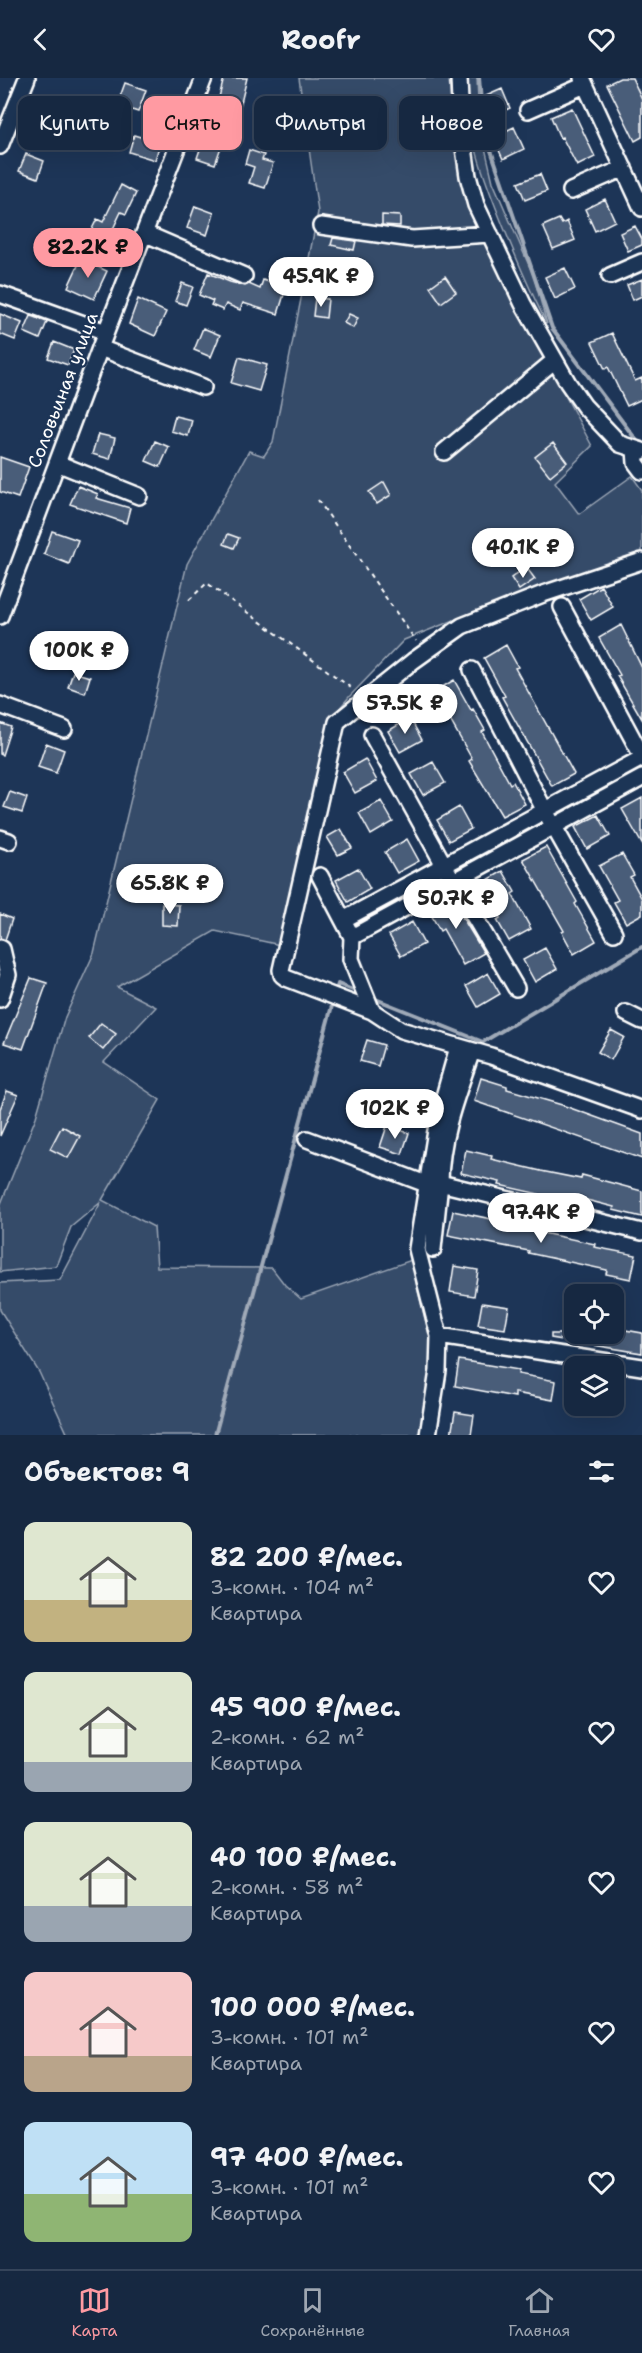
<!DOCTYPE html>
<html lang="ru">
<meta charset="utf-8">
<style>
:root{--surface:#162841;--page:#23344c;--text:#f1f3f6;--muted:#9ea6b1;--line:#35445a;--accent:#ff9aa2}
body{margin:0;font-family:"Shantell Sans",sans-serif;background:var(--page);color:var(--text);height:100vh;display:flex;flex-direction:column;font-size:22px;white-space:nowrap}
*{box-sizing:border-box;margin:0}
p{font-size:20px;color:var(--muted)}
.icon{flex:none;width:33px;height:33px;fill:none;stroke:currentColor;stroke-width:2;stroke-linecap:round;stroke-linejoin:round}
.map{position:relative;height:1357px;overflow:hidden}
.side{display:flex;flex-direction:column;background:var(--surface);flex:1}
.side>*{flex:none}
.top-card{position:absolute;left:18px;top:18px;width:606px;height:54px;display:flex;gap:12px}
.fabs{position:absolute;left:564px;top:1206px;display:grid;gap:12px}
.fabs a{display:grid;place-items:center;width:60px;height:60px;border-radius:12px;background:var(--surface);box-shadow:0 6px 24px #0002,0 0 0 2px var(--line);font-size:30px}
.price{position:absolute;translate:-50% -51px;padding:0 14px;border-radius:21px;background:#fff;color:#222;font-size:20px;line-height:39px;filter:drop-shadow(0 2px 3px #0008)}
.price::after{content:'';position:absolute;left:50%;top:36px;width:18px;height:14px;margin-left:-9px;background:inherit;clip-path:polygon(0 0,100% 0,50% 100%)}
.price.current{background:var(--accent);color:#111}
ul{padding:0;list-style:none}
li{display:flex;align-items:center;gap:18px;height:150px;padding:0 24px}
li span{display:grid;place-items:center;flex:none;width:168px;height:120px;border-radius:12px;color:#555}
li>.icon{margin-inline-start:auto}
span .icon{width:72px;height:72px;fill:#fffc;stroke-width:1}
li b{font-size:26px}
h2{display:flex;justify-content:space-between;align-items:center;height:72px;padding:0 24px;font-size:26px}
.pill{padding:0 21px;border-radius:12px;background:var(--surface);box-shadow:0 6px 24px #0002,0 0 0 2px var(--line);font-size:21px;line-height:54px}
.pill.current{background:var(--accent);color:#111}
header{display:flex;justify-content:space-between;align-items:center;height:78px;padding:0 24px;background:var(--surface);font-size:27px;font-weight:700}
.tabs{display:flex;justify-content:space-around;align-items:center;height:84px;border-top:2px solid var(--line);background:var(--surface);font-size:16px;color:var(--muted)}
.tabs a{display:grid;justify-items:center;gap:3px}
.tabs .current{color:var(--accent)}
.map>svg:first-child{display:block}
</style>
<header><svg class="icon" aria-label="back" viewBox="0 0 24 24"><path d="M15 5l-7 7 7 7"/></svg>Roofr<svg class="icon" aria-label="heart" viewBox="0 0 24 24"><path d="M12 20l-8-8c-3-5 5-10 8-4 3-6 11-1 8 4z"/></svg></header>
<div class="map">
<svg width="642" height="1357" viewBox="0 0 642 1357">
<rect width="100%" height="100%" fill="#1d3557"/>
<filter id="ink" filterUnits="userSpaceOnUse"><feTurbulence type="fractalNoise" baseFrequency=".0167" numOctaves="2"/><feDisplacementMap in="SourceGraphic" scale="12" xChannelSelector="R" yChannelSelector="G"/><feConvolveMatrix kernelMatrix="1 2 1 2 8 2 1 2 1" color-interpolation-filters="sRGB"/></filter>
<g filter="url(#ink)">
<path fill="#364b69" stroke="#9aa5b4" stroke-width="1.5" d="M299 0H449L454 65 477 151 592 368 555 404 579 436 632 398 642 412V475L477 533 404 562 349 619 328 644 311 760 285 868 215 853 117 909 156 929 104 984 160 1022 102 1122 154 1149 157 1189 272 1190 285 1207 301 1221 420 1179 416 1205 434 1277 422 1357H68L39 1294 0 1232V1205L60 1202 101 1124 71 1149 56 1188 0 1194V1128L36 1039 65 939 94 875 187 486 249 373 264 378 273 364 318 134Z
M466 0H477L479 44 493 104 534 199 547 246C531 215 517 182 504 150 484 101 466 54 466 0Z"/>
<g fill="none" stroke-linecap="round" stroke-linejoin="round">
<path stroke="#a0aab8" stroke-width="4" d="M479 0 483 49 552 250 637 363
M335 916 338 906 360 915
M373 920 483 964 642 869
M215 1357 333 924"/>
</g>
<path fill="#4a5d79" stroke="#fff" stroke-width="1.5" d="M224 0H247L239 33 217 27Z
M620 0H632L642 21V59L635 63 607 6Z
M125 5 146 12 138 34 117 27Z
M502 11 510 30 492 38 484 19Z
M41 19 67 28 58 55 31 45Z
M572 30 595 79 577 88 562 59 560 60 551 39Z
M514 49 524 71 503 81 493 59Z
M134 57 160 65 155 82 129 74Z
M203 63 221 69 215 86 197 80Z
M249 72 264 77 262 82 273 85 265 110 249 105 254 89 245 86Z
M26 76 44 83 38 100 19 93Z
M540 96 547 113 525 122 518 105Z
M121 107 136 115 126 136 121 134 105 168 88 159 97 141 103 144Z
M605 121 615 143 595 153 585 131Z
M195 128 214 135 207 157 187 150Z
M382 137 400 138V148L382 147Z
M559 141 562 146 567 143 575 162 553 171 543 148Z
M635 148 642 161V167L628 173 620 155Z
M333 160 356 163 354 172 331 167Z
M81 181 107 193 94 221 68 209Z
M565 190 575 211 555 221 545 199Z
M208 195 230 204 245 208 249 206 260 211 263 202 286 210 278 236 243 225 240 232 226 226 223 232 211 227 213 223 199 217Z
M445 198 456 214 441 225 430 209Z
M642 201V218L633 222 627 207Z
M182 205 193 209 186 227 175 223Z
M315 220 328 221 326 240 313 238Z
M138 221 166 234 155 258 129 246Z
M0 236 22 245 15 262 0 256Z
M349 236 358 240 353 250 344 245Z
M31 238 47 244 40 261 24 254Z
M203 250 220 257 211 279 194 272Z
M612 255 635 303 642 300V321L627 328 608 289 605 291 592 264Z
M54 264 74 272 68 287 48 280Z
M239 279 267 287 259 313 231 305Z
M175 338 192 342 188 358 171 353Z
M98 356 115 360 110 381 92 376Z
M155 363 169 369 160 389 146 383Z
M553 365 567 384 550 398 535 379Z
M0 379 29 389 18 420 0 414Z
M384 404 391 417 377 426 369 414Z
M78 408 98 416 96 420 130 430 126 445 70 426Z
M52 453 78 462 69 486 44 476Z
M228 456 239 460 234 470 224 466Z
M526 489 535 501 519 512 511 500Z
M601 508 613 529 591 542 579 521Z
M621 547 642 590V641L617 598 620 597 599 560Z
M506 567 518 589 515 590 574 696 552 708 502 619 505 618 484 580Z
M73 594 90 599 85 615 68 609Z
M454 602 471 632 473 631 485 652 482 654 510 706 513 704 525 726 502 738 469 683 472 681 446 635 444 636 432 615Z
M410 640 422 662 400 674 388 653Z
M0 645 11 649 2 677 0 676Z
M46 665 64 672 56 695 38 689Z
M365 681 377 703 355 715 343 694Z
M433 684 445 705 423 717 411 696Z
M10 714 27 720 22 735 4 729Z
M642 720V766L622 731Z
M381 723 393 744 371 757 359 735Z
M459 729 471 751 449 763 437 742Z
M598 737 610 758 587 771 575 749Z
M341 751 352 770 338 777 327 759Z
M407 761 419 783 397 795 385 774Z
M546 769 577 824 575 826 596 863 574 876 562 854 564 853 523 781Z
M622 776 634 797 630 799 642 821V836L626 845 614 824 618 822 599 788Z
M358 790 370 811 348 824 336 802Z
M503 793 515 814 512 816 531 851 509 863 497 842 500 840 481 806Z
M450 819 484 875 463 887 443 851 440 853 428 831Z
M162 826 179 827 178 848 162 847Z
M0 836 12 841 5 862 0 860Z
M412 844 424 866 401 878 389 857Z
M545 870 557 891 535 904 523 882Z
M488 895 500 916 478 929 466 908Z
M31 900 47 905 23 971 4 965Z
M101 945 116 956 103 972 89 960Z
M611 952 624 959 611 982 598 974Z
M367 962 384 967 378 988 360 983Z
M481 1000 507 1008V1011L562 1027 642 1056V1081L474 1023Z
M7 1013 18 1017 0 1058V1031Z
M62 1048 80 1058 68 1080 50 1071Z
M387 1048 409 1055 402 1076 380 1069Z
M466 1072 492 1078 491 1081 541 1093 581 1101 582 1097 642 1113V1139L613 1132 614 1129 567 1117 566 1124 539 1118V1116L499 1107 500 1104 461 1095Z
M453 1133 520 1147 519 1150 595 1166 594 1169 636 1177 631 1201 606 1196 607 1192 528 1175 529 1173 448 1157Z
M454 1188 478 1192 474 1218 450 1214Z
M482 1225 509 1229 505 1251 478 1247Z
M614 1250 642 1255V1275L551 1260V1256H614Z
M459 1282 519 1292 518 1296 556 1303 553 1322 515 1315V1319L455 1308Z
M455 1334 474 1337 471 1357H451Z"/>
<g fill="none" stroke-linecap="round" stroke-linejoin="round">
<defs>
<path id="minor" d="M459 0 461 49 468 98 476 127 523 226 568 305 584 328 620 366 642 373
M582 0 642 130
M528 32 585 7
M0 68 27 0
M571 113 624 90
M321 148 412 161 490 156
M144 155 244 198
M610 198 642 184
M0 216 106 254
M100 270 203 309
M635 372 636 385 642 393
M444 374 555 282
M57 385 139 418
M562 529 642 678
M0 538 106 254 204 0
M472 592 545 733 614 855
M0 627 64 651
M372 657 444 787 516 910
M642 680 343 842 352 859 642 700
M0 760 9 763
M320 798 343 842
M352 859 351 881 372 933 401 952 491 978 642 1032
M0 870 2 871 8 897 0 921
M372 933 286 900 282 897 281 892 337 644 413 583 462 548 543 516 642 483
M626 935 642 943
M472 973C457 1016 440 1059 440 1105L642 1154
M307 1061 426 1106
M433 1171 440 1105
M439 1258 642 1289
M428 1357 438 1293 439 1258 417 1171 438 1040 458 969"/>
</defs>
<use href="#minor" stroke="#fff" stroke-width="20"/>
<path stroke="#fff" stroke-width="2" stroke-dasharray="4.5 4.5" stroke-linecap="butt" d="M318 422 416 563
M189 522 207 505 354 612"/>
<use href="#minor" stroke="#1d3557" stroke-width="15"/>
</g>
</g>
<g text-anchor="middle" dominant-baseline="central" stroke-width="4.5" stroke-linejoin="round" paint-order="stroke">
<g font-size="18" fill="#fff" stroke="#1d3557">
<text transform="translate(63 312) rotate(-69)">Соловьиная улица</text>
</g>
</g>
</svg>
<div class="fabs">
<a><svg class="icon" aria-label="locate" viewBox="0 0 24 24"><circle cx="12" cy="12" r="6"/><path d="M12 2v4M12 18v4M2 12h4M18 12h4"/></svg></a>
<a><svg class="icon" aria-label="layers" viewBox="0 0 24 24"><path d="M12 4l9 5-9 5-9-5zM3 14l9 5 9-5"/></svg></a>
</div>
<b class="price current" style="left:88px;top:201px">82.2K ₽</b>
<b class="price" style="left:321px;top:230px">45.9K ₽</b>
<b class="price" style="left:523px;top:501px">40.1K ₽</b>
<b class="price" style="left:79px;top:604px">100K ₽</b>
<b class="price" style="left:405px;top:657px">57.5K ₽</b>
<b class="price" style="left:170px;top:837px">65.8K ₽</b>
<b class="price" style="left:456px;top:852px">50.7K ₽</b>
<b class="price" style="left:395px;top:1062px">102K ₽</b>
<b class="price" style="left:541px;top:1166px">97.4K ₽</b>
<div class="top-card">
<a class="pill">Купить</a>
<a class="pill current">Снять</a>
<a class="pill">Фильтры</a>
<a class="pill">Новое</a>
</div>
</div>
<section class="side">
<h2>Объектов: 9<svg class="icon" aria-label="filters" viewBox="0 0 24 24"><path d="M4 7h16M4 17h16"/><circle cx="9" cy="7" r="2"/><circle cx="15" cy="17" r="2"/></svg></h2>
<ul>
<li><span style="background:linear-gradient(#dfe7d0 65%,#c2b280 0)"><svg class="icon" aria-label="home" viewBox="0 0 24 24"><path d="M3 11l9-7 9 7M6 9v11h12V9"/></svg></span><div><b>82 200 ₽/мес.</b><p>3-комн. · 104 m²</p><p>Квартира</p></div><svg class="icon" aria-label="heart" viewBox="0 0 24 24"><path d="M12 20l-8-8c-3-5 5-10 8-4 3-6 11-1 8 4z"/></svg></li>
<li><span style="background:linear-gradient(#dfe7d0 75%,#9aa5b1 0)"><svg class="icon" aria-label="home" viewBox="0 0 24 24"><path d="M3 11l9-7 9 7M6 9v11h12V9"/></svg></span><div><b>45 900 ₽/мес.</b><p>2-комн. · 62 m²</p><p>Квартира</p></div><svg class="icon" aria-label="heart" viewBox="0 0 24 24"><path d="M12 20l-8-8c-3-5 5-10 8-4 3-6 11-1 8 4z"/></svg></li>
<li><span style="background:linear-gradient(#dfe7d0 70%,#9aa5b1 0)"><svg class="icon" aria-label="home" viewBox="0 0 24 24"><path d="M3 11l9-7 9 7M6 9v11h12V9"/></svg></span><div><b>40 100 ₽/мес.</b><p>2-комн. · 58 m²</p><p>Квартира</p></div><svg class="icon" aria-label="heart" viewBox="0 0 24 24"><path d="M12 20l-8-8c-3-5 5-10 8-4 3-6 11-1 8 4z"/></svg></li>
<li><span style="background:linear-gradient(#f6c9c9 70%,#b9a48a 0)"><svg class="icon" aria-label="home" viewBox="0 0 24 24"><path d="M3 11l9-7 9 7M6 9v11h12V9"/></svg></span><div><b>100 000 ₽/мес.</b><p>3-комн. · 101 m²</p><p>Квартира</p></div><svg class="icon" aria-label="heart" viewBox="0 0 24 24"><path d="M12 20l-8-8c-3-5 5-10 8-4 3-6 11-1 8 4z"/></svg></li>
<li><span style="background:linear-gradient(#bfe0f5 60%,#8fb573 0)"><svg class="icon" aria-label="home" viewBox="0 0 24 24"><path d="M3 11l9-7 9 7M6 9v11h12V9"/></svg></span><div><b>97 400 ₽/мес.</b><p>3-комн. · 101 m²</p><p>Квартира</p></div><svg class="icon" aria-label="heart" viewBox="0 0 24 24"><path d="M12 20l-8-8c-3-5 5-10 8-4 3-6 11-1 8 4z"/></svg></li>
</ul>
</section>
<nav class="tabs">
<a class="current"><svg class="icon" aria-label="map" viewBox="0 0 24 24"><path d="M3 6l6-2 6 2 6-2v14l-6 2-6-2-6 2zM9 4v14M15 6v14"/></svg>Карта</a>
<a><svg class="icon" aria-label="saved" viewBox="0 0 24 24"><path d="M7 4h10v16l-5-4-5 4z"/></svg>Сохранённые</a>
<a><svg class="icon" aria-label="home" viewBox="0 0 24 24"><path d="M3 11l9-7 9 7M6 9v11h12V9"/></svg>Главная</a>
</nav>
